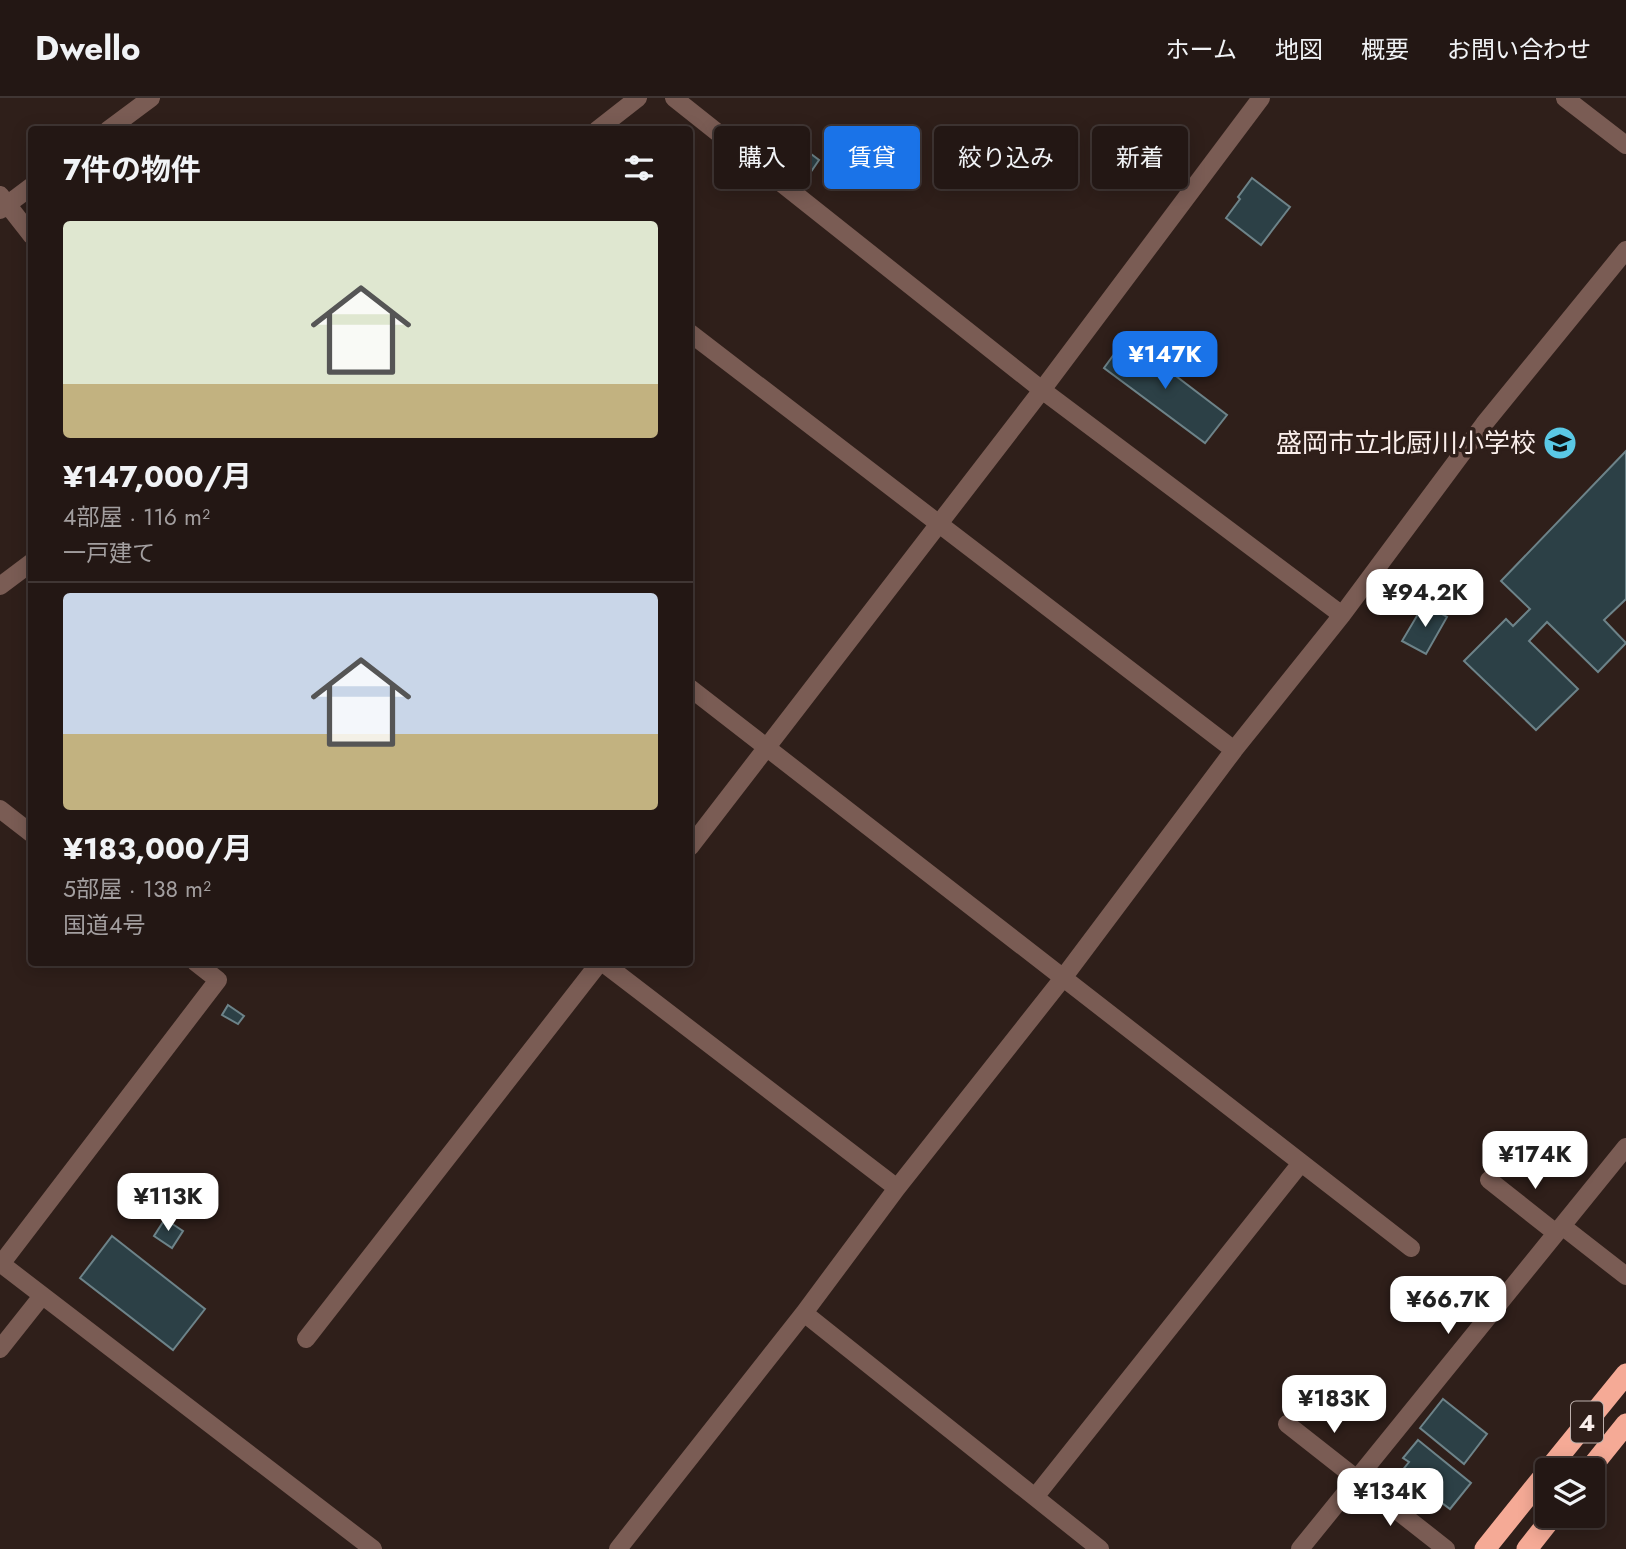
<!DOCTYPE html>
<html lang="ja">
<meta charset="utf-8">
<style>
:root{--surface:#231714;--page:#2f2422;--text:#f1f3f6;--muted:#a39fa0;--line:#403634;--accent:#1a73e8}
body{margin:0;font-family:Jost,"Noto Sans JP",sans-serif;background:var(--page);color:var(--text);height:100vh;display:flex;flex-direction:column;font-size:26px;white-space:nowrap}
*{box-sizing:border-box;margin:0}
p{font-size:23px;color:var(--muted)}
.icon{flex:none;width:38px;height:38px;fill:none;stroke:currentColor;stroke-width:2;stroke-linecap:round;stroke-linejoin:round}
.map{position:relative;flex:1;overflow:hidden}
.details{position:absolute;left:28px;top:28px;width:665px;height:840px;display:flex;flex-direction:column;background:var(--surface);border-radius:7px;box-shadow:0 4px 18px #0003,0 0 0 2px var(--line)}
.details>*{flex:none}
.banner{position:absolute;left:714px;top:28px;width:665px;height:63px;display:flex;gap:14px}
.tools{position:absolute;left:1535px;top:1360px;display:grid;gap:14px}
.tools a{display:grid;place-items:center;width:70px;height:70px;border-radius:7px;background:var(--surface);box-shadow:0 4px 18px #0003,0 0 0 2px var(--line);font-size:35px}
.price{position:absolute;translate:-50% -60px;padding:0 16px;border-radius:14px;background:#fff;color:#222;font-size:23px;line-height:46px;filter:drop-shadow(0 2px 4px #0008)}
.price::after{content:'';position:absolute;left:50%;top:42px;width:21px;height:16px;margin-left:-10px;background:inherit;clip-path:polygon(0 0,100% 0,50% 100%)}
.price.current{background:var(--accent);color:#fff}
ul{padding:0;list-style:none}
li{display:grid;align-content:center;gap:14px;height:371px;padding:0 35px}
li+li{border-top:2px solid var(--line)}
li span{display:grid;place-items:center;height:217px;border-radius:7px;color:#555}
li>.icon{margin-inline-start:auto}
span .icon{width:126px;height:126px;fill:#fffc;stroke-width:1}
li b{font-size:30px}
h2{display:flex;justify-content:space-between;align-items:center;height:84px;padding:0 35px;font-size:30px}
.chip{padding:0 24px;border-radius:7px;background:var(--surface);box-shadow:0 4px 18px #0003,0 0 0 2px var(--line);font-size:24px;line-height:63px}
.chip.current{background:var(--accent);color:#fff}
header{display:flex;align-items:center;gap:42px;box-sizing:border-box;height:98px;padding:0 35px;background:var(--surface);border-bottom:2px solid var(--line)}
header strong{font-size:33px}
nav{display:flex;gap:38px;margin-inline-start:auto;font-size:24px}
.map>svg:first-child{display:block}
</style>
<header>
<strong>Dwello</strong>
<nav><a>ホーム</a><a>地図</a><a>概要</a><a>お問い合わせ</a></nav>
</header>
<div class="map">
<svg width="1626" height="1451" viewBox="0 0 1626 1451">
<rect width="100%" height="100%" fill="#2f1f1a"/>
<path fill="#2c4046" stroke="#6d8389" stroke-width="2" d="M787 38 819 62 802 87 768 65Z
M1252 80 1290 109 1261 147 1226 120 1240 101 1238 99Z
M1126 240 1227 317 1205 345 1104 270Z
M1626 353V501L1604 522 1626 545 1598 574 1547 524 1529 543 1578 591 1536 632 1464 563 1506 521 1513 528 1530 511 1501 483Z
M1424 506 1447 519 1426 556 1402 543Z
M228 907 244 918 238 926 222 917Z
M165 1121 183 1133 172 1150 154 1138Z
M112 1138 205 1211 173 1252 80 1180Z
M1443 1301 1487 1336 1464 1366 1420 1330Z
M1418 1342 1471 1385 1450 1411 1401 1374 1409 1364 1403 1360Z"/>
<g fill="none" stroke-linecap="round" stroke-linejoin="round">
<path stroke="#7a5c54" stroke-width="18" d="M674 0 1042 292 1342 517
M1565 0 1626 47
M108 32 151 0
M597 32 638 0
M0 97 32 138
M0 112 32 88
M690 235 1234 652
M0 488 32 464
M690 590 1411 1150
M0 711 32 736
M690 749 1042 292 1261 0
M602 864 897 1090
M1489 1082 1556 1135
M1562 1128 1626 1178
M0 1165 373 1451
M1 1166 218 882 195 864
M804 1215 1100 1451
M306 1241 600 864
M0 1251 42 1198
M1287 1326 1446 1451
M1035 1399 1301 1065
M618 1451 804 1215 897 1090 1063 880 1234 652 1342 517 1484 326 1626 152
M1300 1451 1626 1049"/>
<path stroke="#f5aa96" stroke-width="21" d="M1548 1372 1626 1276
M1589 1372 1626 1326
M1485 1451 1547 1374
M1527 1451 1553 1418"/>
</g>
<defs>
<symbol id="school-disc" viewBox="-11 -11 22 22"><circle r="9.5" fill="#5ac8e5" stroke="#2f1f1a"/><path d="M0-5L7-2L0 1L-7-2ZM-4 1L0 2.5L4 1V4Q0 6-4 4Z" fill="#111"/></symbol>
</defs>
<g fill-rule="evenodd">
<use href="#school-disc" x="1541" y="326" width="38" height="38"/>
</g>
<g text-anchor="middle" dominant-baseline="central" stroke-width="7" stroke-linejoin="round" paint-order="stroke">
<rect fill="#2f1f1a" stroke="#bdb0ac" stroke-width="2" x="1571" y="1303.5" width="32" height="41" rx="5"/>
<g font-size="24" font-weight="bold" fill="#faeeeb">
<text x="1587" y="1324">4</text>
</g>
<g font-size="26" fill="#faeeeb" stroke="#2f1f1a" text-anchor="end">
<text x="1536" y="345">盛岡市立北厨川小学校</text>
</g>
</g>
</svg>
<div class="tools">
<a><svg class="icon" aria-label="layers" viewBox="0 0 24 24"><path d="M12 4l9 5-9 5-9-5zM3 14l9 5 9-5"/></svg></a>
</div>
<b class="price current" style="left:1165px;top:293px">¥147K</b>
<b class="price" style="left:1425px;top:531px">¥94.2K</b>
<b class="price" style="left:1535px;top:1093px">¥174K</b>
<b class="price" style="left:168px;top:1135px">¥113K</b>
<b class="price" style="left:1448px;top:1238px">¥66.7K</b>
<b class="price" style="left:1334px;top:1337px">¥183K</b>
<b class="price" style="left:1390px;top:1430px">¥134K</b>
<div class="banner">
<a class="chip">購入</a>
<a class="chip current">賃貸</a>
<a class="chip">絞り込み</a>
<a class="chip">新着</a>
</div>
<section class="details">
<h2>7件の物件<svg class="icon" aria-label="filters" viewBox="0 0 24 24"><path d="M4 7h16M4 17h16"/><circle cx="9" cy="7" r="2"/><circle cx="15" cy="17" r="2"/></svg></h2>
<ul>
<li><span style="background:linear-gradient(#dfe7d0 75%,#c2b280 0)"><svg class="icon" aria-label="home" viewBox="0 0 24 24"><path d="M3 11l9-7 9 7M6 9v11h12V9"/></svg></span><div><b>¥147,000/月</b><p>4部屋 · 116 m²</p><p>一戸建て</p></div></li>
<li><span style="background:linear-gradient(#c9d6e8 65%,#c2b280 0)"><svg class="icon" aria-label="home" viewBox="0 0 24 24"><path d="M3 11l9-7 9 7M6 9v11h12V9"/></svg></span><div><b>¥183,000/月</b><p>5部屋 · 138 m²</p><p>国道4号</p></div></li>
</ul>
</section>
</div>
